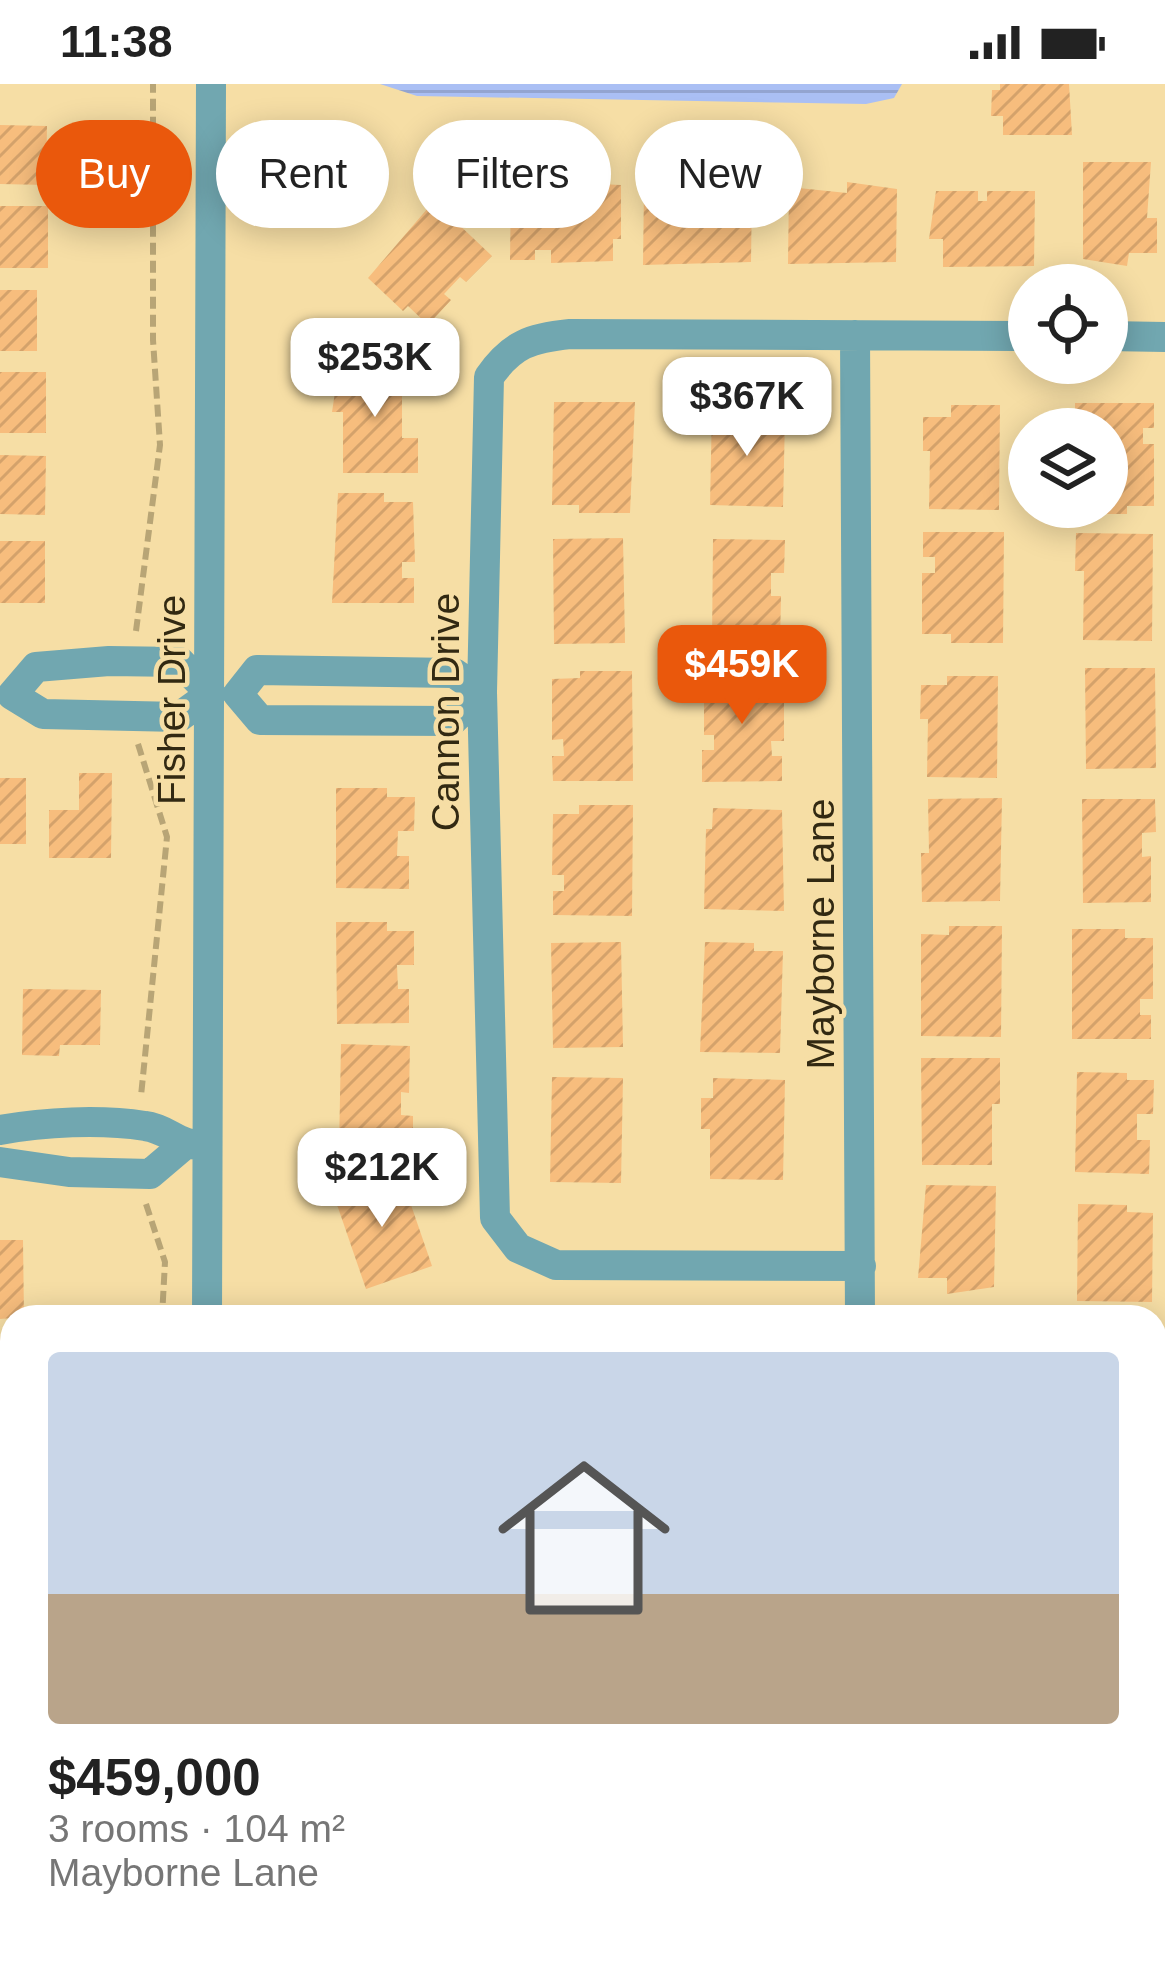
<!DOCTYPE html>
<meta charset="utf-8">
<style>
:root{--surface:#fff;--page:#f6f6f6;--text:#222;--muted:#767676;--line:#e0e0e0;--accent:#ea580c}
body{margin:0;font-family:Helvetica,sans-serif;background:var(--page);color:var(--text);height:100vh;display:flex;flex-direction:column;font-size:45px;white-space:nowrap}
*{box-sizing:border-box;margin:0}
p{font-size:39px;color:var(--muted)}
.icon{flex:none;width:66px;height:66px;fill:none;stroke:currentColor;stroke-width:2;stroke-linecap:round;stroke-linejoin:round}
.map{position:relative;flex:1;overflow:hidden}
.drawer{position:absolute;left:0px;top:1221px;width:1167px;height:660px;display:flex;flex-direction:column;background:var(--surface);border-radius:36px 36px 0 0;box-shadow:0 6px 30px #0003}
.drawer>*{flex:none}
.banner{position:absolute;left:36px;top:36px;width:1095px;height:108px;display:flex;gap:24px}
.tools{position:absolute;left:1008px;top:180px;display:grid;gap:24px}
.tools a{display:grid;place-items:center;width:120px;height:120px;border-radius:50%;background:var(--surface);box-shadow:0 6px 30px #0003;font-size:60px}
.price{position:absolute;translate:-50% -102px;padding:0 27px;border-radius:24px;background:#fff;color:#222;font-size:39px;line-height:78px;filter:drop-shadow(0 3px 6px #0008)}
.price::after{content:'';position:absolute;left:50%;top:72px;width:36px;height:27px;margin-left:-18px;background:inherit;clip-path:polygon(0 0,100% 0,50% 100%)}
.price.active{background:var(--accent);color:#fff}
ul{padding:0;list-style:none}
li{display:grid;align-content:center;gap:24px;height:636px;padding:0 48px}
li+li{border-top:3px solid var(--line)}
li span{display:grid;place-items:center;height:372px;border-radius:12px;color:#555}
li>.icon{margin-inline-start:auto}
span .icon{width:216px;height:216px;fill:#fffc;stroke-width:1}
li b{font-size:51px}
.chip{padding:0 42px;border-radius:54px;background:var(--surface);box-shadow:0 6px 30px #0003;font-size:42px;line-height:108px}
.chip.active{background:var(--accent);color:#fff}
.status{display:flex;justify-content:space-between;align-items:center;height:84px;padding:0 60px;background:var(--surface);direction:ltr}
.status svg{height:33px;fill:currentColor}
.map>svg:first-child{display:block}
</style>
<div class="status"><b>11:38</b><svg viewBox="0 0 49 12"><path d="M0 12V9h3v3zM5 12V6h3v6zM10 12V3h3v9zM15 12V0h3v12zM26 1h20v11H26zM47 4h2v5h-2z"/></svg></div>
<div class="map">
<svg width="1165" height="1881" viewBox="0 0 1165 1881">
<defs>
<pattern id="water-rules" width="6" height="5" patternUnits="userSpaceOnUse" patternTransform="scale(3)"><rect width="6" height="5" fill="#aabff4"/><path d="M0 2.5h6" fill="none" stroke="#93a4d0"/></pattern>
<pattern id="building-hatch" width="6" height="6" patternUnits="userSpaceOnUse" patternTransform="scale(3)"><rect width="6" height="6" fill="#f7bd7d"/><path d="M-1 1l2-2M0 6l6-6M5 7l2-2" fill="none" stroke="#d4a26b"/></pattern>
</defs>
<rect width="100%" height="100%" fill="#f6dea5"/>
<path fill="#f7b3a9" d="M1155 1740H1165V1881H817L811 1869H1155Z"/>
<path fill="url(#water-rules)" d="M380 0H902L894 14 866 20 417 12Z"/>
<path fill="url(#building-hatch)" d="M1000 0H1069L1072 51H1003V32H991L992 6H1000Z
M0 41 47 42 46 101 0 100Z
M1083 78H1151L1147 134H1157V169H1129L1127 182 1083 175Z
M511 96 621 101V155H613V177L551 179V166H535V176H510Z
M847 98 897 105 896 178 788 180 789 103 847 109Z
M703 99 752 105 751 178 643 181 644 104 703 109Z
M936 107H978V117H987V107H1035L1034 182 943 183V155H929Z
M434 117 492 172 466 198 460 193 444 210 451 216 428 241 408 222 403 227 368 194Z
M0 122H48V184H0Z
M0 206H37V267H0Z
M339 282 411 283V301H402V354H418V389H343V328H332Z
M0 288H46V349H0Z
M554 318H635L630 429H579V421H552Z
M1075 319H1154V344H1143V360H1154V422H1127V430H1075V423H1107V345H1075Z
M951 321H1000L999 426 929 425 930 367H923V333H951Z
M712 324 758 325V333L785 334 783 423 710 421Z
M0 371 46 372 45 431 0 430Z
M338 409H384V418H413L415 478H402V494H414V519H332Z
M923 448H1004L1003 559H951V550H922V489H935V473H923Z
M1076 449 1153 450 1152 557 1083 556 1084 487H1075Z
M623 454 625 559 554 560 553 455Z
M713 455 785 456 784 489H771V512H781L780 560 712 559Z
M0 457H45V519H0Z
M1085 584H1155L1156 684 1086 685Z
M580 587H632L633 697H553L552 672H564L563 655 552 656V595L580 594Z
M704 587H755V596H784V657H771L772 672H782V697L702 698V666H714V651H704Z
M947 592H998L997 694 927 693 928 635H920L921 601H947Z
M79 689H112L111 774H49V726H79Z
M0 694H26V760H0Z
M336 704H387V713H415L414 747H398L397 772H409V805L336 804Z
M1002 714 1000 817 922 818 921 769H929L928 715Z
M1082 715H1155L1156 748 1142 749V773L1151 772V818L1083 819Z
M579 721H633L632 832 553 831V807H564V791H552L553 730H579Z
M713 724 782 726 784 827 704 825 706 745H712Z
M336 838H387V847H414V881H397L398 905H409V939L337 940Z
M949 842H1002L1001 953 921 952V850L949 851Z
M1072 845H1125V854H1153V915H1140V931H1151V955H1072Z
M621 858 623 963 553 964 551 859Z
M705 858 754 859V867H783L780 969 700 968Z
M23 905 101 906 100 961H60L59 972 22 971Z
M341 960 410 962 409 1009 401 1008V1031L413 1032V1067L339 1065Z
M921 974H1000V1020H992V1081H922Z
M1077 988 1127 989V996H1154L1153 1030H1137V1056H1150L1149 1090 1075 1088Z
M552 993 623 994 621 1099 550 1098Z
M713 994 785 996 783 1096 710 1095V1045H701V1014H713Z
M399 1086 432 1182 366 1205 333 1109Z
M926 1101 996 1102 994 1203 947 1210V1194H918Z
M1078 1120 1127 1121V1128L1153 1129 1152 1218 1077 1217Z
M0 1156H23L24 1233 0 1235Z
M0 1260H12V1341H0Z
M0 1359H12V1443H0Z
M0 1467H12V1547H0Z
M0 1574H12V1649H0Z
M1155 1615H1165V1695H1155Z
M12 1677V1756L0 1757V1678Z
M12 1784V1822L0 1824V1785Z
M1091 1869 1103 1881H1068L1069 1872Z"/>
<g fill="none" stroke-linecap="round" stroke-linejoin="round">
<path stroke="#b8a576" stroke-width="6" stroke-dasharray="12 6" stroke-linecap="butt" d="M136 547 160 361 153 256V0
M138 660 167 753 141 1012
M146 1120 165 1178 162 1233
M214 1869 218 1881
M1118 1869 1129 1881"/>
<path stroke="#71a7b0" stroke-width="30" d="M855 251 860 1233
M1107 252 1165 253
M109 577 180 578 211 610 179 633 43 630 12 611 36 583Z
M257 586 454 589 482 608 452 637 260 636 238 610Z
M0 1046C44 1038 100 1035 145 1042 169 1045 177 1062 207 1062
M0 1078 69 1088 150 1090 183 1062
M861 1182 556 1181 518 1164 495 1134 482 608 489 293C512 260 531 254 570 250L1029 252
M207 1233 211 0
M1155 1546 1165 1544
M253 1869 256 1881"/>
</g>
<g text-anchor="middle" dominant-baseline="central" stroke-width="9" stroke-linejoin="round" paint-order="stroke">
<g font-size="39" fill="#322912" stroke="#f6dea5">
<text transform="translate(171 616) rotate(-90)">Fisher Drive</text>
<text transform="translate(445 628) rotate(-90)">Cannon Drive</text>
<text transform="translate(820 850) rotate(-90)">Mayborne Lane</text>
</g>
</g>
</svg>
<div class="tools">
<a><svg class="icon" aria-label="locate" viewBox="0 0 24 24"><circle cx="12" cy="12" r="6"/><path d="M12 2v4M12 18v4M2 12h4M18 12h4"/></svg></a>
<a><svg class="icon" aria-label="layers" viewBox="0 0 24 24"><path d="M12 4l9 5-9 5-9-5zM3 14l9 5 9-5"/></svg></a>
</div>
<b class="price" style="left:375px;top:336px">$253K</b>
<b class="price" style="left:747px;top:375px">$367K</b>
<b class="price active" style="left:742px;top:643px">$459K</b>
<b class="price" style="left:382px;top:1146px">$212K</b>
<div class="banner">
<a class="chip active">Buy</a>
<a class="chip">Rent</a>
<a class="chip">Filters</a>
<a class="chip">New</a>
</div>
<section class="drawer">
<ul>
<li><span style="background:linear-gradient(#c9d6e8 65%,#b9a48a 0)"><svg class="icon" aria-label="home" viewBox="0 0 24 24"><path d="M3 11l9-7 9 7M6 9v11h12V9"/></svg></span><div><b>$459,000</b><p>3 rooms · 104 m²</p><p>Mayborne Lane</p></div></li>
</ul>
</section>
</div>
